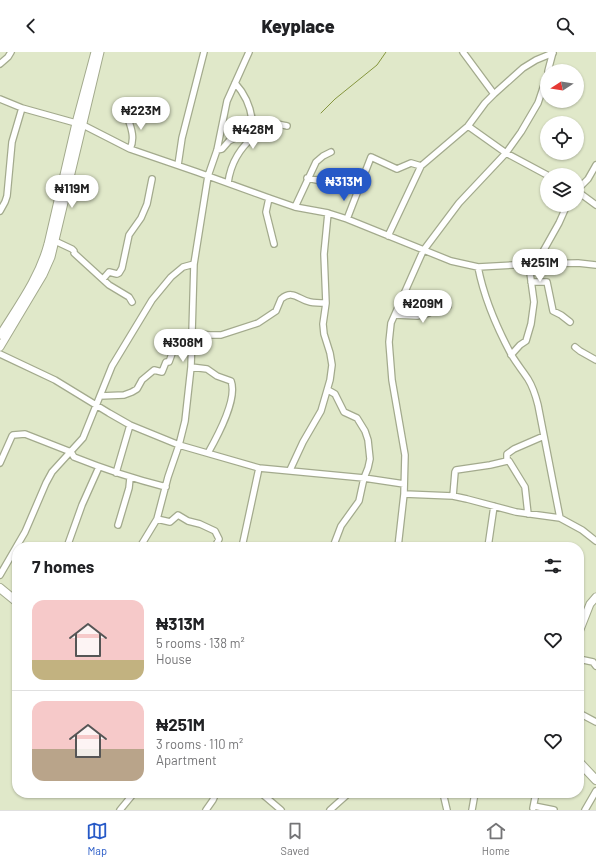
<!DOCTYPE html>
<meta charset="utf-8">
<style>
:root{--surface:#fff;--page:#f6f6f6;--text:#202124;--muted:#757577;--line:#e0e0e0;--accent:#2659c7}
body{margin:0;font-family:Barlow,sans-serif;background:var(--page);color:var(--text);height:100vh;display:flex;flex-direction:column;font-size:15px;white-space:nowrap}
*{box-sizing:border-box;margin:0}
p{font-size:13px;color:var(--muted)}
.icon{flex:none;width:22px;height:22px;fill:none;stroke:currentColor;stroke-width:2;stroke-linecap:round;stroke-linejoin:round}
.map{position:relative;flex:1;overflow:hidden}
.side{position:absolute;left:12px;top:490px;width:572px;height:256px;display:flex;flex-direction:column;background:var(--surface);border-radius:16px;box-shadow:0 1px 3px #0004}
.side>*{flex:none}
.needle{width:26px;rotate:258deg}
.buttons{position:absolute;left:540px;top:12px;display:grid;gap:8px}
.buttons a{display:grid;place-items:center;width:44px;height:44px;border-radius:50%;background:var(--surface);box-shadow:0 1px 3px #0004;font-size:20px}
.price{position:absolute;translate:-50% -34px;padding:0 9px;border-radius:14px;background:#fff;color:#222;font-size:13px;line-height:26px;filter:drop-shadow(0 1px 2px #0008)}
.price::after{content:'';position:absolute;left:50%;top:24px;width:12px;height:9px;margin-left:-6px;background:inherit;clip-path:polygon(0 0,100% 0,50% 100%)}
.price.active{background:var(--accent);color:#fff}
ul{padding:0;list-style:none}
li{display:flex;align-items:center;gap:12px;height:100px;padding:0 20px}
li+li{border-top:1px solid var(--line)}
li span{display:grid;place-items:center;flex:none;width:112px;height:80px;border-radius:12px;color:#555}
li>.icon{margin-inline-start:auto}
span .icon{width:48px;height:48px;fill:#fffc;stroke-width:1}
li b{font-size:17px}
h2{display:flex;justify-content:space-between;align-items:center;height:48px;padding:0 20px;font-size:17px}
header{display:flex;justify-content:space-between;align-items:center;height:52px;padding:0 20px;background:var(--surface);font-size:18px;font-weight:800}
.tab-bar{display:flex;justify-content:space-around;align-items:center;height:56px;border-top:1px solid var(--line);background:var(--surface);font-size:11px;color:var(--muted)}
.tab-bar a{display:grid;justify-items:center;gap:2px}
.tab-bar .active{color:var(--accent)}
.map>svg:first-child{display:block}
</style>
<header><svg class="icon" aria-label="back" viewBox="0 0 24 24"><path d="M15 5l-7 7 7 7"/></svg>Keyplace<svg class="icon" aria-label="search" viewBox="0 0 24 24"><circle cx="10" cy="10" r="6"/><path d="M15 15l6 6"/></svg></header>
<div class="map">
<svg width="596" height="758" viewBox="0 0 596 758">
<rect width="100%" height="100%" fill="#e0e8c9"/>
<g fill="none" stroke-linecap="round" stroke-linejoin="round">
<path stroke="#86963e" stroke-width="1" d="M321 61 335 47 377 13 386 0"/>
<defs>
<path id="minor" d="M249 0 227 49 217 98 208 124 194 212 191 315 185 369 179 393 259 416 364 426 404 432
M463 0 494 42
M0 12 8 5 11 0
M548 19 553 0
M235 31C245 42 250 53 252 67L269 73
M0 47 22 56 83 73 130 97 197 120 269 146 295 155 328 161 347 167 451 209 478 215 532 212 578 211 596 213
M126 61C130 73 136 85 130 97
M250 71 252 85
M468 74 506 101 547 123
M217 98 222 97 229 89 239 84 243 74 250 71 252 67
M178 113 182 86 204 0
M307 126 346 134 358 138
M228 131C231 108 242 92 261 79 265 77 267 74 272 73 276 71 282 73 287 74
M577 138 588 127 596 113
M577 139 596 153
M269 146 266 160 274 192
M295 155 316 110 323 104 331 100
M0 159 5 150 7 144 12 90 22 56
M347 167 371 105 397 117 411 111 421 114
M388 184 421 114 468 74 485 51 494 42 523 16 536 8 553 1
M55 189 72 197 74 199V201L109 233 129 245 132 250
M478 215C484 246 496 274 511 302 516 311 523 319 528 327 533 335 536 345 538 353L560 466
M103 227 109 220 117 222 119 221 122 216 129 183 141 166 147 152 152 127
M531 230H547L553 259 561 263 570 270
M395 263 417 264 429 261 431 259 439 256 448 254
M575 295 580 299 596 308
M0 302 55 328 109 361 130 373 179 393 168 425 157 467 140 495
M511 303 520 293 526 289 531 272 534 250 530 221 532 212 541 203 559 171 567 153
M191 315 207 317 217 324 231 329C238 347 217 385 208 401
M328 338 335 342 344 360 357 366 365 379 368 388 370 407 368 416 364 426 359 449 341 474 333 495
M100 344 124 343 132 340 137 337 142 328 154 318 162 320 166 310H169L178 285 192 281 210 283H221L258 271 276 259 281 247C293 237 299 248 310 250 315 251 321 251 326 251
M507 409H509L525 435 528 462
M507 409V402L514 397 544 384
M0 411 12 384 13 383 25 382 71 400 74 405C104 417 134 427 166 435
M290 418 303 390 321 359 330 328 332 313 330 301 324 282 323 272 326 251 324 202 328 161
M116 421 130 373
M404 442 453 444 467 447 516 460 560 466 582 478 596 489
M453 444 455 420 456 418 490 413 507 409
M157 467 170 470 178 463 188 469 200 472 215 479 219 487 215 495
M118 473 129 436 130 426
M67 495 82 453 99 415
M242 495 259 416
M398 495 404 442 405 403 392 328 389 290 391 271 423 199 459 151 506 101 521 80 538 51 547 24
M488 495 494 454
M0 523 25 480 46 431 52 420 83 386 112 314 152 248 171 225 183 215 194 212
M579 607 593 610 596 614
M579 661 596 670
M261 741 281 758
M443 741 447 758
M534 754 554 758
M533 756 536 741
M120 758 134 741
M206 758 213 748 216 741
M330 758 349 741
M472 758 475 741
M585 758 596 739"/>
<path id="major" d="M0 283C18 254 39 226 48 192L76 71 95 0
M0 295 43 223 51 205 100 0
M579 580 590 552 596 545"/>
<path id="highway" d="M0 536 17 550
M579 710 596 728"/>
</defs>
<use href="#minor" stroke="#a3aa8d" stroke-width="8"/>
<use href="#major" stroke="#a3aa8d" stroke-width="9"/>
<use href="#highway" stroke="#a3aa8d" stroke-width="10"/>
<use href="#minor" stroke="#fff" stroke-width="5.5"/>
<use href="#major" stroke="#fff" stroke-width="7"/>
<use href="#highway" stroke="#fff" stroke-width="8"/>
</g>
</svg>
<div class="buttons">
<a><svg class="needle" viewBox="-14 -14 28 28"><path d="M0-13l5 13h-10z" fill="#e53935"/><path d="M0 13l5-13h-10z" fill="#757577"/></svg></a>
<a><svg class="icon" aria-label="locate" viewBox="0 0 24 24"><circle cx="12" cy="12" r="6"/><path d="M12 2v4M12 18v4M2 12h4M18 12h4"/></svg></a>
<a><svg class="icon" aria-label="layers" viewBox="0 0 24 24"><path d="M12 4l9 5-9 5-9-5zM3 14l9 5 9-5"/></svg></a>
</div>
<b class="price" style="left:141px;top:79px">₦223M</b>
<b class="price" style="left:253px;top:98px">₦428M</b>
<b class="price active" style="left:344px;top:150px">₦313M</b>
<b class="price" style="left:72px;top:157px">₦119M</b>
<b class="price" style="left:540px;top:231px">₦251M</b>
<b class="price" style="left:423px;top:272px">₦209M</b>
<b class="price" style="left:183px;top:311px">₦308M</b>
<section class="side">
<h2>7 homes<svg class="icon" aria-label="filters" viewBox="0 0 24 24"><path d="M4 7h16M4 17h16"/><circle cx="9" cy="7" r="2"/><circle cx="15" cy="17" r="2"/></svg></h2>
<ul>
<li><span style="background:linear-gradient(#f6c9c9 75%,#c2b280 0)"><svg class="icon" aria-label="home" viewBox="0 0 24 24"><path d="M3 11l9-7 9 7M6 9v11h12V9"/></svg></span><div><b>₦313M</b><p>5 rooms · 138 m²</p><p>House</p></div><svg class="icon" aria-label="heart" viewBox="0 0 24 24"><path d="M12 20l-8-8c-3-5 5-10 8-4 3-6 11-1 8 4z"/></svg></li>
<li><span style="background:linear-gradient(#f6c9c9 60%,#b9a48a 0)"><svg class="icon" aria-label="home" viewBox="0 0 24 24"><path d="M3 11l9-7 9 7M6 9v11h12V9"/></svg></span><div><b>₦251M</b><p>3 rooms · 110 m²</p><p>Apartment</p></div><svg class="icon" aria-label="heart" viewBox="0 0 24 24"><path d="M12 20l-8-8c-3-5 5-10 8-4 3-6 11-1 8 4z"/></svg></li>
</ul>
</section>
</div>
<nav class="tab-bar">
<a class="active"><svg class="icon" aria-label="map" viewBox="0 0 24 24"><path d="M3 6l6-2 6 2 6-2v14l-6 2-6-2-6 2zM9 4v14M15 6v14"/></svg>Map</a>
<a><svg class="icon" aria-label="saved" viewBox="0 0 24 24"><path d="M7 4h10v16l-5-4-5 4z"/></svg>Saved</a>
<a><svg class="icon" aria-label="home" viewBox="0 0 24 24"><path d="M3 11l9-7 9 7M6 9v11h12V9"/></svg>Home</a>
</nav>
